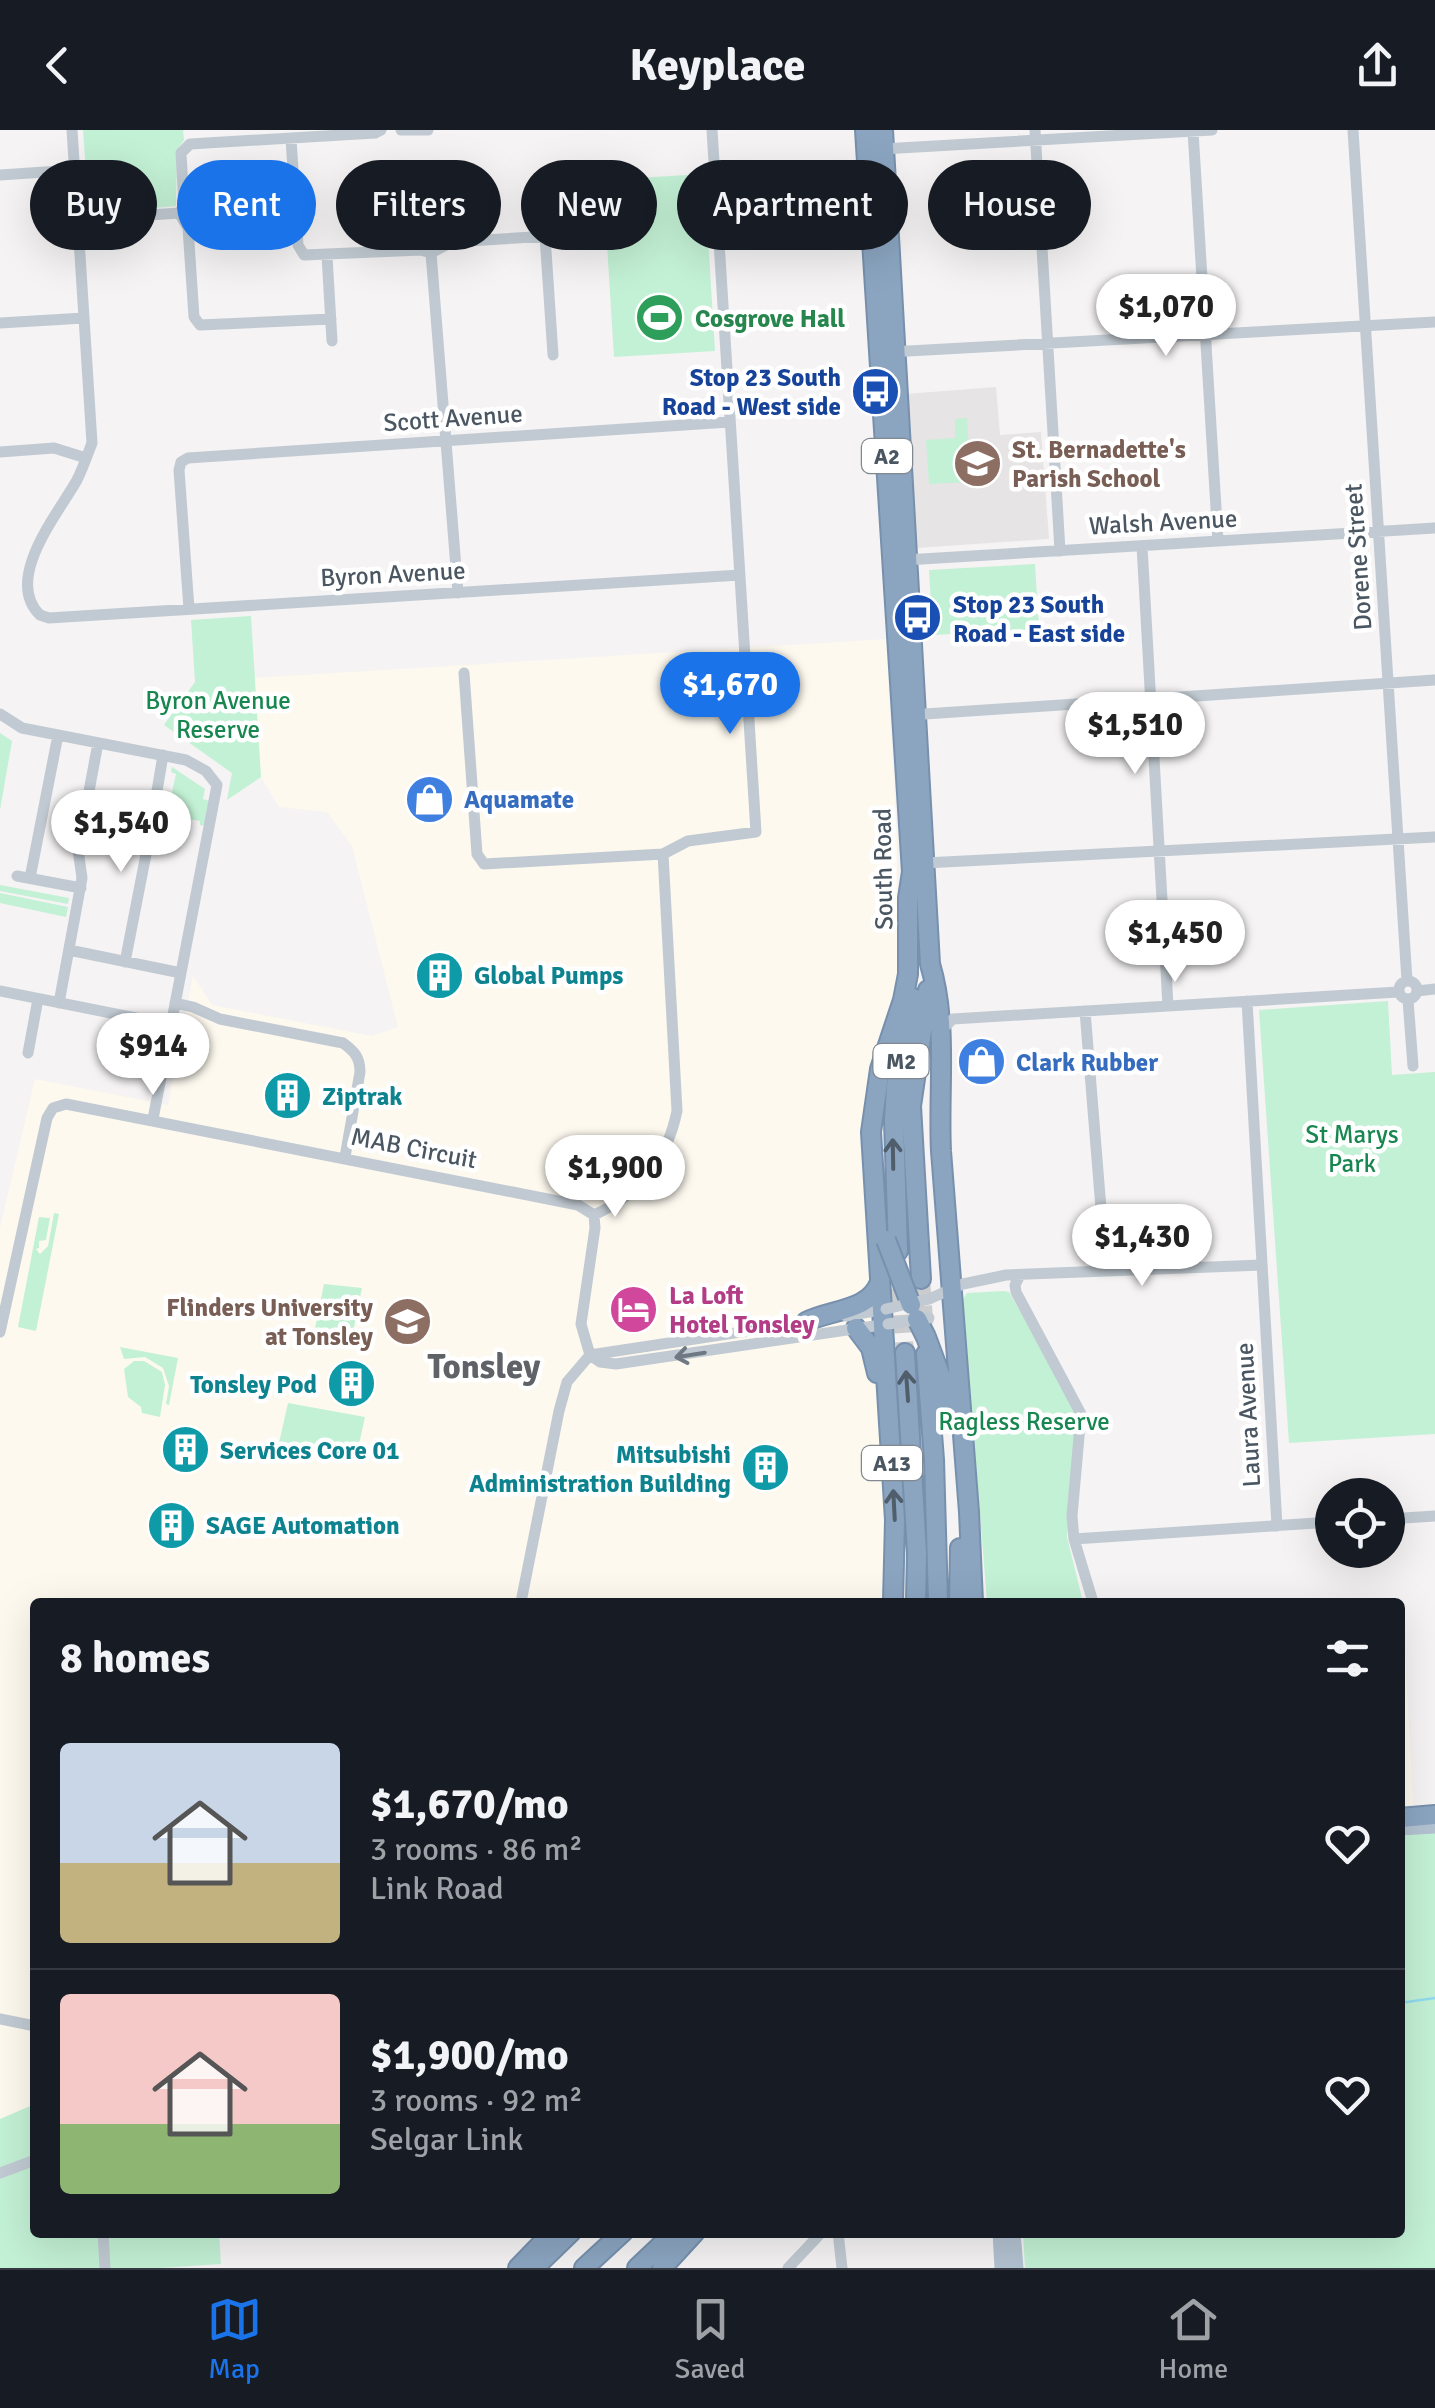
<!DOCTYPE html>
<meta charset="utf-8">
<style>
:root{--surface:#171b24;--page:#242831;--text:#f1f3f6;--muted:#9ea1a6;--line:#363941;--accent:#1a73e8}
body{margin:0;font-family:Signika,sans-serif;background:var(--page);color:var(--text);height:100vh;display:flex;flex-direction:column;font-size:38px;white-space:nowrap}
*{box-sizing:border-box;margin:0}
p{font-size:32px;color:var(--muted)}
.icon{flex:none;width:55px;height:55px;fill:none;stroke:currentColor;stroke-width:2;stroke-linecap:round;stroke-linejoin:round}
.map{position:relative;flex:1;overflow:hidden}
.sheet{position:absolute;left:30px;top:1468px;width:1375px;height:640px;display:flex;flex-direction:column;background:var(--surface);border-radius:10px;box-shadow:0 10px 40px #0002}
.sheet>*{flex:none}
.hud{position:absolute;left:30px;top:30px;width:1375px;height:90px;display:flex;gap:20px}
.fabs{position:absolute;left:1315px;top:1348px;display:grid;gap:20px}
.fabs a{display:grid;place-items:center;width:90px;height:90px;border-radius:50%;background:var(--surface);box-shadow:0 10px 40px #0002;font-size:50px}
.price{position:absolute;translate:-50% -85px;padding:0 22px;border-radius:35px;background:#fff;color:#222;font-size:32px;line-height:65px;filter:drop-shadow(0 2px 5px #0008)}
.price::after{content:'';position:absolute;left:50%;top:60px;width:30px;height:22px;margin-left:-15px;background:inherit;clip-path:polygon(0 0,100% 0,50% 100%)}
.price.current{background:var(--accent);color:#fff}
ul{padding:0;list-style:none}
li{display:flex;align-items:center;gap:30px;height:250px;padding:0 30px}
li+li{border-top:2px solid var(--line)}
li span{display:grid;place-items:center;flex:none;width:280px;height:200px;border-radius:10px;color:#555}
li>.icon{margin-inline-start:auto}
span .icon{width:120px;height:120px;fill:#fffc;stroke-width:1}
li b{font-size:42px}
h2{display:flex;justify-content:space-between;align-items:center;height:120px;padding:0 30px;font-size:42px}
.tag{padding:0 35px;border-radius:45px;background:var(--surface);box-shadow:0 10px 40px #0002;font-size:35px;line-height:90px}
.tag.current{background:var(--accent);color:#fff}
header{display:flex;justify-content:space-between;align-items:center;height:130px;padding:0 30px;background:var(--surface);font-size:45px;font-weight:800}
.tab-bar{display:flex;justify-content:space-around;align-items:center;height:140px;border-top:2px solid var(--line);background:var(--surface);font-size:28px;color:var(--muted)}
.tab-bar a{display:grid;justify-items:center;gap:5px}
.tab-bar .current{color:var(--accent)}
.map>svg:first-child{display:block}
</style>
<header><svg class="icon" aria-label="back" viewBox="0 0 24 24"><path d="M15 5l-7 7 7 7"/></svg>Keyplace<svg class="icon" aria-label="share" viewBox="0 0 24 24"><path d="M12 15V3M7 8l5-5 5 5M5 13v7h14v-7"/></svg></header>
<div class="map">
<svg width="1435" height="2138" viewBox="0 0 1435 2138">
<rect width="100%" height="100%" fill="#f5f3f3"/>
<path fill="#fdf9ef" d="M886 509 897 707 898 862 868 950 860 1012 878 1295 886 1335 888 1434 883 1472H35V1974L0 1989V1098L35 949 168 975 193 846 212 875 372 906 398 897 352 716 327 682 279 677 261 647 254 548Z
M1403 1480 1413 1675 1400 1676V1481Z"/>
<path fill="#e6e4e5" d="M996 257 1000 305 1041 302 1049 409 917 418 906 264Z"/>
<path fill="#c3f1d5" d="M83 0H183L184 10 177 20 176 76 89 84Z
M704 44 715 221 614 227 603 50Z
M967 288 971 352 929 354 926 310 955 308V289Z
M1035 434 1039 499 933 505 929 440Z
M251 486 261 647 227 670 232 643 164 595 195 552 191 490Z
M0 603 12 611 0 680Z
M172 637 205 659 203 669 210 671 205 696 200 695V691L167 685 176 644 171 642Z
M0 755 69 768 68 774 0 761Z
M0 763 68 777 66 787 0 773Z
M1388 871 1392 945 1435 942V1304L1289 1313 1259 880Z
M54 1083 59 1084 36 1201 18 1197 39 1087 50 1088 46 1110 39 1111V1118L36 1119 40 1124 48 1116Z
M324 1154 362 1158 352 1207 314 1203Z
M1004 1161 1009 1162 1074 1275 1077 1287 1067 1407 1083 1472H987L963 1169 967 1163Z
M120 1217 178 1228 169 1275 166 1274 169 1256 163 1238 145 1227 124 1229Z
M134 1231H144L162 1242 165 1255 160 1287 142 1283 141 1277 128 1267 124 1239Z
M288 1273 365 1287 356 1328 279 1313Z
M1435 1698V2138H1025L1023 2103 1400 2102V1705Z
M35 1974V2102L219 2103 221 2134 161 2138H0V1989Z"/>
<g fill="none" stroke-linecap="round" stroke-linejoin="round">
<path stroke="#90daee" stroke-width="2.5" d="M1400 1873 1435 1868"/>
<path stroke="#caccce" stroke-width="18" stroke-dasharray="18 9" stroke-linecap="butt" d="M921 1149 925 1203
M900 1158 905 1223"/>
<defs>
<path id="highway" d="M865 0 912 742 908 768V844L903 870 880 939 871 1002 895 1390 893 1472
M883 0 930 834C948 894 938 960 941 1021L969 1382 973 1472
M898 1121 894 990 896 957 913 868
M921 1149 911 976 928 860
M806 1192C831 1179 869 1182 880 1152
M856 1198 871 1218 877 1243
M926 1207 942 1250 952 1292
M905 1223 917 1423 916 1472
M926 1224 934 1330 938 1472
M959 1472 960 1418
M1400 1688 1435 1685
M518 2138 553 2102
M534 2138 571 2102
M584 2138 623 2102
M637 2138 675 2102
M662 2138 695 2102"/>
</defs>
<use href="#highway" stroke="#7690ad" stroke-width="22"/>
<path stroke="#c1cad2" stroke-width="11" d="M72 0 92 313C87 326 83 338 77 350 58 384 3 449 40 485L49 488 740 445
M401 0H428
M1035 0 1060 421
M1353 0 1407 851
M1193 1 1218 411
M291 9 298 115 304 125 421 120 431 123 452 112 597 103
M882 19 1212 0
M0 45 74 40
M179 83 188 98 194 187 200 195 331 189
M78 90 179 83 184 76 181 23 190 14 375 3 381 0
M545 106 553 225
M431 123 458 463
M327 126 332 211
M0 193 84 188
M890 222 1435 192
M0 322 54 318 86 328
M1142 416 1168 876
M905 430 1435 398
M189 479 179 340 181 332 188 328 729 292
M464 543 477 724 484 734 663 724 688 711 756 702 712 0
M0 584 22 598 186 630 206 641 217 655 153 989
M910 585 1435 550
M82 697 149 709 125 832
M149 709 163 625
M925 733 1435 707
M17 746 81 758
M30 748 58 605
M69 820 181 843
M1399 860a9 9 0 1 1 18 0a9 9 0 1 1-18 0Z
M0 861 171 895
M1417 861 1435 859
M1408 870 1413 936
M1247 871 1277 1396
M59 873 82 748 78 720 98 613
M175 873 193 877 220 889 343 913C354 921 360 927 360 942L345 1027
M1085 881 1106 1140
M939 902 953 889 1398 862
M28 923 38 869
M594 1085C640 1064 667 1030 677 981L663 724
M1020 1145 1015 1155 1016 1162 1081 1284 1072 1386 1074 1409 1093 1472
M929 1169 963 1154 1006 1145 1262 1135
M846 1186 886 1179
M0 1202 47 988 53 978 66 974 578 1075 594 1085 595 1098 581 1194 590 1225
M590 1225 600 1232 616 1234 888 1194
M590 1225 813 1191
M1388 1389 1435 1386
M1074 1409 1332 1392
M521 1472 559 1281 567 1252 590 1225
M0 1889 35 1896
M0 2043 35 2030
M103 2102 105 2138
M838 2102 842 2138
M788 2138 822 2102"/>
<path stroke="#b3c2d1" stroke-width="15" d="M1400 1698 1435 1696
M1000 2102 1002 2138
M1013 2102 1016 2138"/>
<use href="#highway" stroke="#8ba5c1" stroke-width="18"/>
<defs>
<path id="highway-bridge" d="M886 1110 911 1175
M917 1189 926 1207"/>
</defs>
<use href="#highway-bridge" stroke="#7690ad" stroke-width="22" stroke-linecap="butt"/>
<path stroke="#c1cad2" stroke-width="11" d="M886 1179 929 1169
M888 1194 929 1188"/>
<use href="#highway-bridge" stroke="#8ba5c1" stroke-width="18"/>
</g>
<defs><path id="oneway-shaft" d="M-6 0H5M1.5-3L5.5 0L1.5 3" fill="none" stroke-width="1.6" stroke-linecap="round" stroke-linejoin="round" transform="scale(2.5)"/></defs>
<g stroke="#505e6b">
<use href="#oneway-shaft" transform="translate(893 1024) rotate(-91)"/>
<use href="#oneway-shaft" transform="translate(907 1256) rotate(-94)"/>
<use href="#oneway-shaft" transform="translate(894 1375) rotate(-93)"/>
</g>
<use stroke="#6e7983" href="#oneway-shaft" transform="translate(690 1225) rotate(171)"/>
<defs>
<symbol id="stadium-disc" viewBox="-11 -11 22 22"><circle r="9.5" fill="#2e9e5b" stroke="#fff"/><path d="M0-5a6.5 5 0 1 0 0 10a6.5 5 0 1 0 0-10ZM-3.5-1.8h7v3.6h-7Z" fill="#fff"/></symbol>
<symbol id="bus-disc" viewBox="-11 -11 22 22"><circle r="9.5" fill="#1a4fb4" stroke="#fff"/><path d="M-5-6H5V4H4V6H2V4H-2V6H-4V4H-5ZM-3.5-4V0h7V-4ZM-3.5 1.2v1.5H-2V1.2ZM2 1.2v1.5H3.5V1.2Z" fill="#fff"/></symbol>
<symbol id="school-disc" viewBox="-11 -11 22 22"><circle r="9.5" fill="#8d6e63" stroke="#fff"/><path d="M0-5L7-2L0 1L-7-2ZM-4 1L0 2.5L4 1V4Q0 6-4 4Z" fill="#fff"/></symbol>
<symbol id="shop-disc" viewBox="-11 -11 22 22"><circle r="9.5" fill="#3f7fe0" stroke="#fff"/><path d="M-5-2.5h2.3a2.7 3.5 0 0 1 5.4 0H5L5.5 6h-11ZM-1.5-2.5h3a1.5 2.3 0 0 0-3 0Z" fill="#fff"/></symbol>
<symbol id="building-disc" viewBox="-11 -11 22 22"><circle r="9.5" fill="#0f9aa8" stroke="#fff"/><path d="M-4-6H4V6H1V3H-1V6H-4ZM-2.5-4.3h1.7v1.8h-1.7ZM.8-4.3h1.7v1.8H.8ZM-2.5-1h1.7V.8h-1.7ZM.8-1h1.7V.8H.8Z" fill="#fff"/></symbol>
<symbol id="hotel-disc" viewBox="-11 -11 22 22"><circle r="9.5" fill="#d1479c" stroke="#fff"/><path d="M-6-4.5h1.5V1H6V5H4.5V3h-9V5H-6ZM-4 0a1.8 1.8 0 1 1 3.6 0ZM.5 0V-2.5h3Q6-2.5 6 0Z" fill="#fff"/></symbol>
<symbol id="university-disc" viewBox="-11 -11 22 22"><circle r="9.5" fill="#8d6e63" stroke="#fff"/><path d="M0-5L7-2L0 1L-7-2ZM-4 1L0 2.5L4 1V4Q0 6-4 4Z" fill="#fff"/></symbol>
</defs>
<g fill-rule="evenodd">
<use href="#stadium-disc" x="632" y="160" width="55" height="55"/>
<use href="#bus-disc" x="848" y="234" width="55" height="55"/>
<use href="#school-disc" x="950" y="306" width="55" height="55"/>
<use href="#bus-disc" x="890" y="460" width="55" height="55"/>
<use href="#shop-disc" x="402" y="642" width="55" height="55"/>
<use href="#building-disc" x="412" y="818" width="55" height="55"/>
<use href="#shop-disc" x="954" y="904" width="55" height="55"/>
<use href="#building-disc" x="260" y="938" width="55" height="55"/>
<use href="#hotel-disc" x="606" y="1152" width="55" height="55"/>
<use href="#university-disc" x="380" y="1164" width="55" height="55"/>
<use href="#building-disc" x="324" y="1226" width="55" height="55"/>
<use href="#building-disc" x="158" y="1292" width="55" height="55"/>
<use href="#building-disc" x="738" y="1310" width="55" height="55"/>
<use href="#building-disc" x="144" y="1368" width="55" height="55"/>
</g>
<g text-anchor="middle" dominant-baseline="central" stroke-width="9" stroke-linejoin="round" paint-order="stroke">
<g fill="#fff" stroke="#808990" stroke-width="2.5">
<rect x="862" y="309" width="50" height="34" rx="8"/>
<rect x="873.5" y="914" width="55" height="34" rx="8"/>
<rect x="862" y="1316" width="60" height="34" rx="8"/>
</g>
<g font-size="22" font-weight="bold" fill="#4a5661">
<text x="887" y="326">A2</text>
<text x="901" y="931">M2</text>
<text x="892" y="1333">A13</text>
</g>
<g font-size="25" font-weight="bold" fill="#27864d" stroke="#fff" text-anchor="start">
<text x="695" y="188">Cosgrove Hall</text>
</g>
<g font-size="25" font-weight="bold" fill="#164399" stroke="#fff" text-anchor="end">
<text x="841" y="247">Stop 23 South<tspan x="841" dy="29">Road - West side</tspan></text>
<text x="953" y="474" text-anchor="start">Stop 23 South<tspan x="953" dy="29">Road - East side</tspan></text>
</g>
<g font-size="25" fill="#4a5661" stroke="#fff">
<text transform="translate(453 288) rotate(-4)">Scott Avenue</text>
<text transform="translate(1163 392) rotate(-3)">Walsh Avenue</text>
<text transform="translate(1358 427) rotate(-94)">Dorene Street</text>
<text transform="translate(393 444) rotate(-3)">Byron Avenue</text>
<text transform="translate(883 739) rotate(-91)">South Road</text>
<text transform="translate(414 1018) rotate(11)">MAB Circuit</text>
<text transform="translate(1248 1285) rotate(-93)">Laura Avenue</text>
</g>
<g font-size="25" font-weight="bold" fill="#785e54" stroke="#fff" text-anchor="start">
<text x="1012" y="319">St. Bernadette's<tspan x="1012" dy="29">Parish School</tspan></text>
<text x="373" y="1177" text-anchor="end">Flinders University<tspan x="373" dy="29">at Tonsley</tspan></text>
</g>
<g font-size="25" fill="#17864f" stroke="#fff">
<text x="218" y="570">Byron Avenue<tspan x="218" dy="29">Reserve</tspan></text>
<text x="1352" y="1004">St Marys<tspan x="1352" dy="29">Park</tspan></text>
<text x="1024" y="1291">Ragless Reserve</text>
</g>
<g font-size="25" font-weight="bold" fill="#366cbe" stroke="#fff" text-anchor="start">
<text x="464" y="669">Aquamate</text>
<text x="1016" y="932">Clark Rubber</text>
</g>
<g font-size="25" font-weight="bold" fill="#0d838f" stroke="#fff" text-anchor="start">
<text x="474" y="845">Global Pumps</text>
<text x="322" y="966">Ziptrak</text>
<text x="317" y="1254" text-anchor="end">Tonsley Pod</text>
<text x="220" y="1320">Services Core 01</text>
<text x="731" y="1324" text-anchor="end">Mitsubishi<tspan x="731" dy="29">Administration Building</tspan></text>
<text x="206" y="1395">SAGE Automation</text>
</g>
<g font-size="25" font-weight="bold" fill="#b23c85" stroke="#fff" text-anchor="start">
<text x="669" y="1165">La Loft<tspan x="669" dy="29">Hotel Tonsley</tspan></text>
</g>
<g font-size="35" font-weight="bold" fill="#5f6368" stroke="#fff">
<text x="484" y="1236">Tonsley</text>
</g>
</g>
</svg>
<div class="fabs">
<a><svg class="icon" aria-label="locate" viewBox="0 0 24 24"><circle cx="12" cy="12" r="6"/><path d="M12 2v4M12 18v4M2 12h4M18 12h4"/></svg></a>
</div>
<b class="price" style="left:1166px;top:229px">$1,070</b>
<b class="price current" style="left:730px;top:607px">$1,670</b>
<b class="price" style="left:1135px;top:647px">$1,510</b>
<b class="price" style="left:121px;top:745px">$1,540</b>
<b class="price" style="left:1175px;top:855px">$1,450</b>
<b class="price" style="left:153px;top:968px">$914</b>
<b class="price" style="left:615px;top:1090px">$1,900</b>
<b class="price" style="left:1142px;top:1159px">$1,430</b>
<div class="hud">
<a class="tag">Buy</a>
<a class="tag current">Rent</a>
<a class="tag">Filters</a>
<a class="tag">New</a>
<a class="tag">Apartment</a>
<a class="tag">House</a>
</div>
<section class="sheet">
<h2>8 homes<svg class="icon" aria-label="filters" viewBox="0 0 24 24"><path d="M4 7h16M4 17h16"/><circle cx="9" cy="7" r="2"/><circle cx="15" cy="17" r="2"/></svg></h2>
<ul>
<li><span style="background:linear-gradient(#c9d6e8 60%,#c2b280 0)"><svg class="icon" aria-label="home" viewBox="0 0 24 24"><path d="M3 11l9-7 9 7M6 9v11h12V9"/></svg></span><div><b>$1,670/mo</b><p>3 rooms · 86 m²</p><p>Link Road</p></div><svg class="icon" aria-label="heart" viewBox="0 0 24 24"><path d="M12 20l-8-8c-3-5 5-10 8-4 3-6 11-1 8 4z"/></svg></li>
<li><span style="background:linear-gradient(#f6c9c9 65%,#8fb573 0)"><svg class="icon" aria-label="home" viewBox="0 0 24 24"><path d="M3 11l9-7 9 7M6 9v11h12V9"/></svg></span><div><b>$1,900/mo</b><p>3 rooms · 92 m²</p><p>Selgar Link</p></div><svg class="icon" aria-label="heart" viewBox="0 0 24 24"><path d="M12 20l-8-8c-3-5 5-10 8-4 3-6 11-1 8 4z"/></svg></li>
</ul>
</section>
</div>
<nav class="tab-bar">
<a class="current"><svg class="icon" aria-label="map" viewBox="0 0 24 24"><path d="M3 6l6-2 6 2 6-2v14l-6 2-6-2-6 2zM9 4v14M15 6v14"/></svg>Map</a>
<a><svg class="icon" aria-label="saved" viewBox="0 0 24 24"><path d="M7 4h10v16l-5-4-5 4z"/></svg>Saved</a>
<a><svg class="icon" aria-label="home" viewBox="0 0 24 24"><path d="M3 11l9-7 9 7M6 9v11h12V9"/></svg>Home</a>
</nav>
